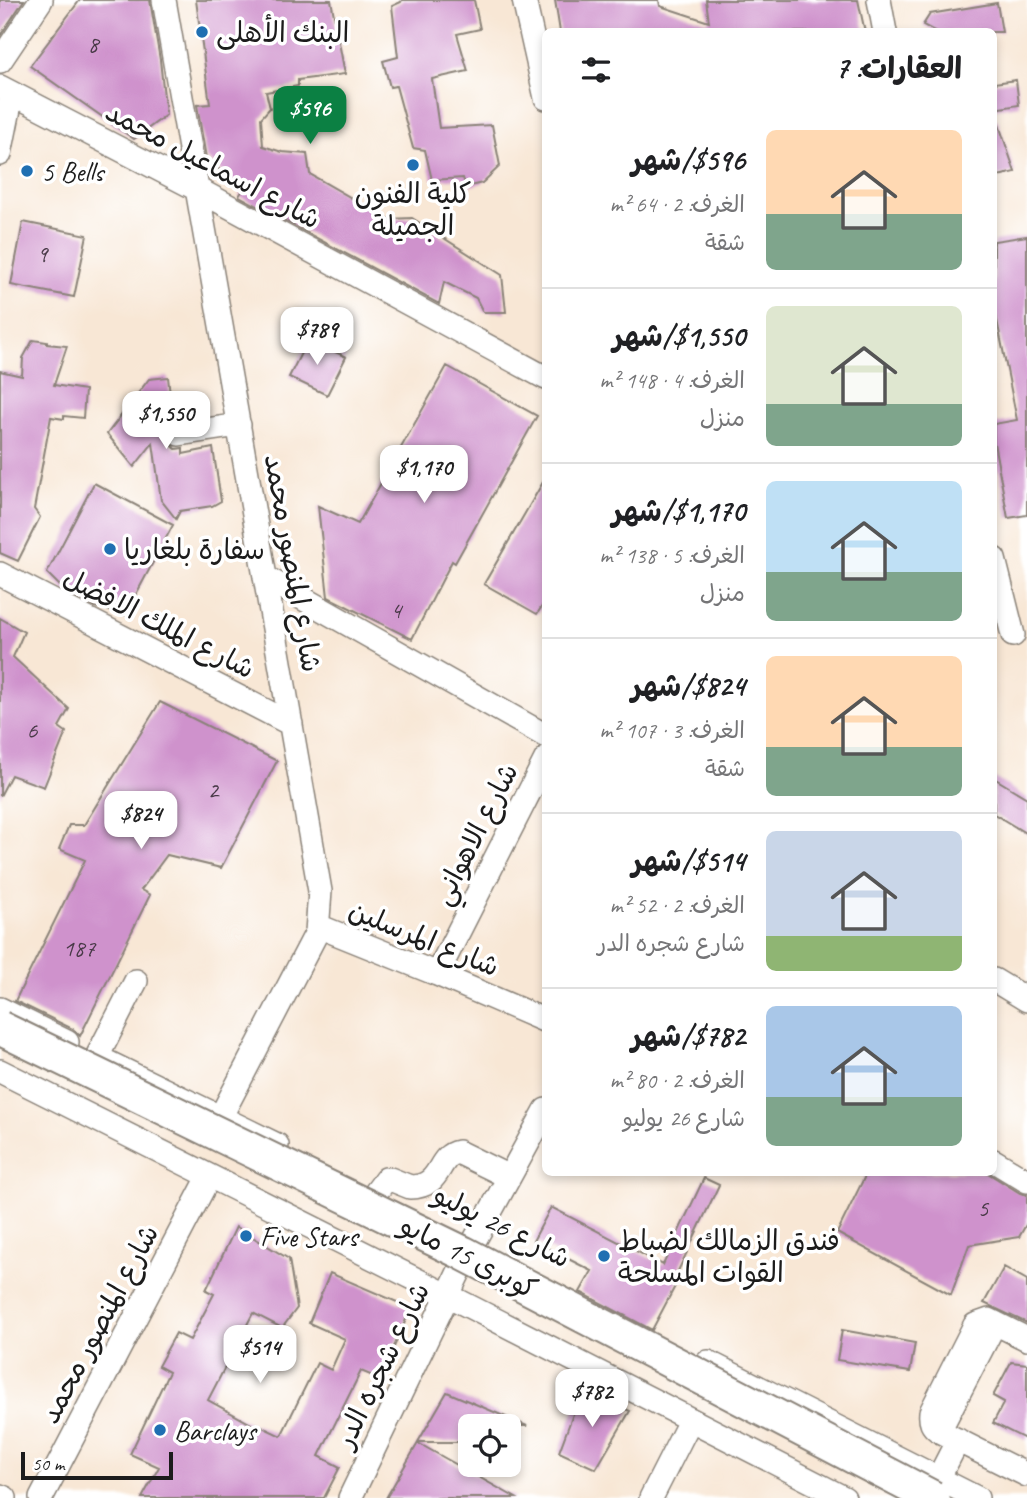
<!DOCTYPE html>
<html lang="ar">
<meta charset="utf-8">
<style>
:root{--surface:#fff;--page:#f2f2f2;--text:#202124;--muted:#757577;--line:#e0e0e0;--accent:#0b8043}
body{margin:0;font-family:Caveat,"Playpen Sans Arabic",sans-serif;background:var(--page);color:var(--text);direction:rtl;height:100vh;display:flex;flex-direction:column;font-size:26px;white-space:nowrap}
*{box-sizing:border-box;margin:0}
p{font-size:23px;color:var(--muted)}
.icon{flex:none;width:38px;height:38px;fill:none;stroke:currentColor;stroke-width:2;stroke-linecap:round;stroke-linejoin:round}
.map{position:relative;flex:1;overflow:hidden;direction:ltr}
.side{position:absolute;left:542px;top:28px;width:455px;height:1148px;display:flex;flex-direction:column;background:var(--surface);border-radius:10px;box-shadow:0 4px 10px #0003;direction:rtl}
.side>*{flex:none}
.fabs{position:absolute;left:458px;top:1414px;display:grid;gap:14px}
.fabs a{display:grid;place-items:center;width:63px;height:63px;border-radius:10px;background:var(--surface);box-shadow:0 4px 10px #0003;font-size:35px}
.scale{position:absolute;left:21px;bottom:18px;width:152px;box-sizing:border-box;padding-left:7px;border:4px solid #1c1c1c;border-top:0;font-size:19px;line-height:24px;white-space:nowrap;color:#1c1c1c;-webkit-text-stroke:5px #fff;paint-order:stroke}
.price{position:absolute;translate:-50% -60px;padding:0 16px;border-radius:14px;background:#fff;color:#222;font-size:23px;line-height:46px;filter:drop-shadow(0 2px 4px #0008)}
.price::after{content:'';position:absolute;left:50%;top:42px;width:21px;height:16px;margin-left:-10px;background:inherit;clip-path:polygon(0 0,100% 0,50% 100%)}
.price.current{background:var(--accent);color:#fff}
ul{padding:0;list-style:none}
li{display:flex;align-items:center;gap:21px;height:175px;padding:0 35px}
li+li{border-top:2px solid var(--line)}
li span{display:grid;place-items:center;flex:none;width:196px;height:140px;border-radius:10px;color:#555}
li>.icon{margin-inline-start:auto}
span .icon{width:84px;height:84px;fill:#fffc;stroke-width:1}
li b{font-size:30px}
h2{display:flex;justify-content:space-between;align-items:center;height:84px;padding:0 35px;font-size:30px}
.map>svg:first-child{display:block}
</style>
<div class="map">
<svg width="1027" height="1498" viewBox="0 0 1027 1498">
<rect width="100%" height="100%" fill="#fff"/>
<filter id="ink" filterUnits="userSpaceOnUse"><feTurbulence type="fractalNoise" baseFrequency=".0143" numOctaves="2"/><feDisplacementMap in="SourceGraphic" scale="14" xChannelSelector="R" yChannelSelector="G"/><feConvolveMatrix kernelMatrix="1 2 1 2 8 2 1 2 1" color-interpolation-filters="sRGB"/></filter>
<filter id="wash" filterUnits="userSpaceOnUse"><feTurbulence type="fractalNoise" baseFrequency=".00686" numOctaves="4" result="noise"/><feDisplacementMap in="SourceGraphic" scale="28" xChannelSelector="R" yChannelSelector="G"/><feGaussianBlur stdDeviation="1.57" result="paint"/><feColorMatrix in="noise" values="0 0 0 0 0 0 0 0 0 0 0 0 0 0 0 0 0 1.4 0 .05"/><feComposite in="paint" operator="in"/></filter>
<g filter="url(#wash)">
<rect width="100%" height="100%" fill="#f8e7d5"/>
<g id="blocks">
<path fill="#cf92cc" d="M0 0H24L0 36Z
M80 0H150L160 60 166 115 134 139 30 66Z
M196 0H331L345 74 298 80V86L266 92 270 108 261 118 263 146 282 152 307 154 310 174 388 219 412 218 502 275 506 312H483L476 298 444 282 439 304 239 196 243 190 206 158 197 105 210 104Z
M402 0H474L480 29 457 34 468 71 432 79 439 128 492 125 500 166 482 183 466 187 463 178 432 180 425 150 413 148 396 86 390 87 383 61 398 57 392 6 401 2Z
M555 0H659L660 6 709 22 706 0H858L865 32H560Z
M997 3 1002 32H936L923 25 930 14Z
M1016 80 1019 105 994 109V83Z
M997 119 1015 172 994 177V120Z
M23 222 87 235 74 297 11 285Z
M1027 236V515L1008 518 994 443V424L1017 420 996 315H994V241Z
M308 339 346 357 327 395 289 377Z
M33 340 47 342V344L67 346 54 385 85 390 83 418 64 416V419L51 417 34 509 40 517 18 561 0 553V371L22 376 23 358Z
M447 366 537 416 455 563 452 561 412 639 328 597 318 506 358 524Z
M168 377 173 422 166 428 165 437 169 443 176 449 183 448V454L213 448 221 501 212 506 180 511 176 519 161 500 153 443 134 467 107 434 149 379Z
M546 477V600L537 614 484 584Z
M94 483 173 525 125 615 95 607 66 592 47 573Z
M0 618 24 632 13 657 69 709 59 727 66 732 44 787 11 775 0 796Z
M160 702 277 761 221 868 167 855 141 890 150 895 80 1036 73 1029 15 1001 85 860 59 849 69 825H84Z
M994 778 1027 798V834L994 814Z
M867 1172H986L1020 1193 1027 1195V1223L1019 1237 969 1245 951 1295 837 1233Z
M704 1178 719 1185 677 1273 681 1275 652 1330 580 1292 592 1271 533 1241 551 1207 663 1265Z
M236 1227 289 1259 297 1308 282 1328 253 1313 208 1400 255 1426 256 1424 281 1436 317 1363 331 1370 345 1339 309 1323 330 1273 411 1308 380 1379 361 1371 319 1456 340 1467 324 1498H142L159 1467 130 1454 169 1372 158 1366 176 1333 190 1340 214 1294 206 1290Z
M1004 1267 1027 1280V1323L984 1303Z
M842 1330 915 1343 910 1372 837 1360Z
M1011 1362 1027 1364V1440L993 1423 1004 1402 993 1396Z
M582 1390 630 1411 596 1469 559 1452Z
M447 1392 527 1426H471V1442H418Z
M418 1443 516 1498H386Z"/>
</g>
</g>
<g filter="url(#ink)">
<use href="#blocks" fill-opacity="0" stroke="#8a8278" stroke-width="2"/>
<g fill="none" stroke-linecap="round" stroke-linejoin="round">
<defs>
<path id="minor" d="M164 0 320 891 317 932 221 1116
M524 0 546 98
M879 0 885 32
M0 61 41 0
M0 87 197 189 546 378
M0 154 12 94
M179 434 239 425
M994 559 1013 635
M0 574 291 724
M265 577 546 736
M318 926 437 974 546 1021
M437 974 546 759
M994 980 1027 1000
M0 1009 67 1042
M97 1057 136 981
M107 1062 277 1145
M0 1071 449 1296 844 1498
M994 1161 1027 1181
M374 1195 386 1179H390L410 1187C443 1187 436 1156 458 1152L509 1177
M1027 1339 989 1320 975 1325 931 1412C930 1422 932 1426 939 1431L1027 1475
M708 1362 977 1498
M939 1431 995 1323
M938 1479 958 1440
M0 1496 5 1498
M41 1498 209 1177
M350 1498 472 1245 546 1110
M651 1498 690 1421"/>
</defs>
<use href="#minor" stroke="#8a8278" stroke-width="26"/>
<use href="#minor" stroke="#fff" stroke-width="23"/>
<defs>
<path id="highway-bridge" d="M0 1028 463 1253 933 1498"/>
</defs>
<use href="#highway-bridge" stroke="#8a8278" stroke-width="37" stroke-linecap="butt"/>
<use href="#highway-bridge" stroke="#fff" stroke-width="33"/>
</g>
</g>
<g fill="#1f6fb2" stroke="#fff" stroke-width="2.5">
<circle cx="202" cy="32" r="7"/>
<circle cx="413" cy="165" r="7"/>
<circle cx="27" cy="171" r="7"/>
<circle cx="110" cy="549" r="7"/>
<circle cx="246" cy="1236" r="7"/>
<circle cx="604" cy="1256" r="7"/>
<circle cx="160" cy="1430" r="7"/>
</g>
<g text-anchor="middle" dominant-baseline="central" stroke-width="7" stroke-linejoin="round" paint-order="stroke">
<g font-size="24" fill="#493a48">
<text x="93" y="44">8</text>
<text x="42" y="254">9</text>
<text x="396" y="610">4</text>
<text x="32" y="730">6</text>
<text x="213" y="790">2</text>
<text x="79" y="948">187</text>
<text x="983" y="1208">5</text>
</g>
<g font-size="28" fill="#1c1c1c" stroke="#fff" text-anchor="start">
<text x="216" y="32">البنك الأهلى</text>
<text x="41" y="171">5 Bells</text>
<text x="413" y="193" text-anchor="middle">كلية الفنون<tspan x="413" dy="32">الجميلة</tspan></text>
<text x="124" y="549">سفارة بلغاريا</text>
<text x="260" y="1236">Five Stars</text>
<text x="618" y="1240">فندق الزمالك لضباط<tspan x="618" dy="32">القوات المسلحة</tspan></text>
<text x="174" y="1430">Barclays</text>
</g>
<g font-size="28" fill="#1c1c1c" stroke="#fff">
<text transform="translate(213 165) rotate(28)">شارع اسماعيل محمد</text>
<text transform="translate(293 563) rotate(80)">شارع المنصور محمد</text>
<text transform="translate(159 623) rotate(27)">شارع الملك الافضل</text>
<text transform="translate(475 834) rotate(-63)">شارع الاهواني</text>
<text transform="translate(424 938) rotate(22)">شارع المرسلين</text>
<text transform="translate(502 1226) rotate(27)">شارع 26 يوليو</text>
<text transform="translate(469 1257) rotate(27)">كوبرى 15 مايو</text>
<text transform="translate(99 1324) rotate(-62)">شارع المنصور محمد</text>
<text transform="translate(382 1365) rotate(-64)">شارع شجره الدر</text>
</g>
</g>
</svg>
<div class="fabs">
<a><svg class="icon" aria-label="locate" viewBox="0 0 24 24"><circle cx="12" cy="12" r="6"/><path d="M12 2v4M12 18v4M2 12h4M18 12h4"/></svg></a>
</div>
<div class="scale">50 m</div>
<b class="price current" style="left:310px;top:146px">$596</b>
<b class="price" style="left:317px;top:367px">$789</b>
<b class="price" style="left:166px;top:451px">$1,550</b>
<b class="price" style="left:424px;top:505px">$1,170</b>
<b class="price" style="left:141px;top:851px">$824</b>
<b class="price" style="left:260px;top:1385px">$514</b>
<b class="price" style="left:592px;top:1429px">$782</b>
<section class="side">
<h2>العقارات: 7<svg class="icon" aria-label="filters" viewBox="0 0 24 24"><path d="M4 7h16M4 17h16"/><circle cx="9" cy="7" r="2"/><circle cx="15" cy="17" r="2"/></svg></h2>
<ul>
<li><span style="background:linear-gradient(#ffd9b3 60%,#7fa58c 0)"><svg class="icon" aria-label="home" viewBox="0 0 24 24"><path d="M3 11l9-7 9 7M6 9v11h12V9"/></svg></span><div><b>$596/شهر</b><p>الغرف: 2 · 64 m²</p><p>شقة</p></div></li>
<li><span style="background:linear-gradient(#dfe7d0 70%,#7fa58c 0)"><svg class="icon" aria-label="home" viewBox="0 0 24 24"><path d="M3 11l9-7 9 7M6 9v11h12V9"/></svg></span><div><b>$1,550/شهر</b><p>الغرف: 4 · 148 m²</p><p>منزل</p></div></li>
<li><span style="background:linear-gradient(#bfe0f5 65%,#7fa58c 0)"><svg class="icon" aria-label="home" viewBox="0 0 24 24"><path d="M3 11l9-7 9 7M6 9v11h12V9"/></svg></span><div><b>$1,170/شهر</b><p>الغرف: 5 · 138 m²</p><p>منزل</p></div></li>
<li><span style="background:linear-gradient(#ffd9b3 65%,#7fa58c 0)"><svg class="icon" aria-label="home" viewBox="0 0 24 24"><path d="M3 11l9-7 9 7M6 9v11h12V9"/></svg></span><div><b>$824/شهر</b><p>الغرف: 3 · 107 m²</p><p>شقة</p></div></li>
<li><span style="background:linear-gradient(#c9d6e8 75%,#8fb573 0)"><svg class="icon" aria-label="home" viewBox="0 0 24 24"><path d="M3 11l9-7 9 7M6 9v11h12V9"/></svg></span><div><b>$514/شهر</b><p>الغرف: 2 · 52 m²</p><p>شارع شجره الدر</p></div></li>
<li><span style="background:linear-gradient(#a9c7e8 65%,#7fa58c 0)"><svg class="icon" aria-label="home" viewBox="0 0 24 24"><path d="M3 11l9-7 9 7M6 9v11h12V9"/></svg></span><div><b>$782/شهر</b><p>الغرف: 2 · 80 m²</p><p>شارع 26 يوليو</p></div></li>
</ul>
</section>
</div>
